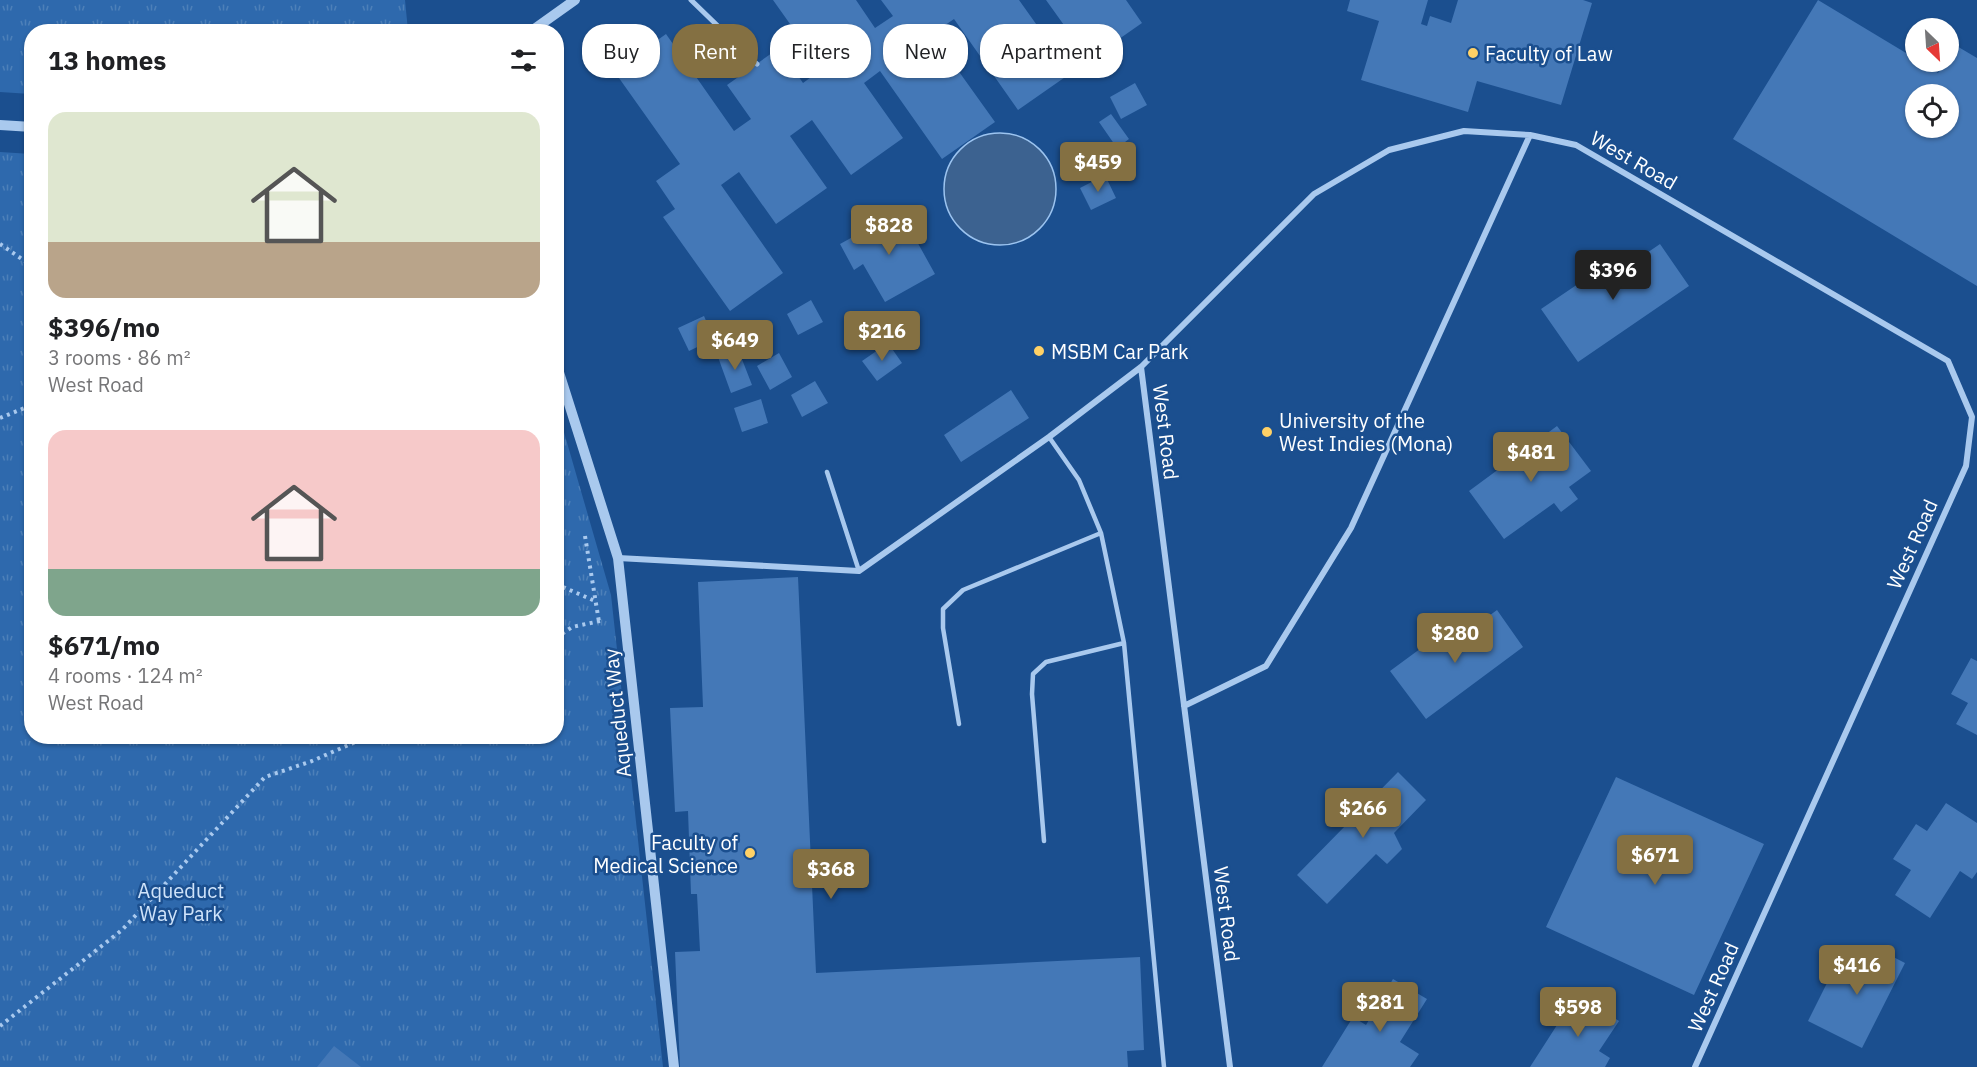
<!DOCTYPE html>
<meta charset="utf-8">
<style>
:root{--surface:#fff;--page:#f6f6f6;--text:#202124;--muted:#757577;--accent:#847042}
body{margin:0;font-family:"IBM Plex Sans",sans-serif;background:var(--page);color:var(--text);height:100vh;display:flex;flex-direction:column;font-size:22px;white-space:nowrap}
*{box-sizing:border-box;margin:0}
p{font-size:20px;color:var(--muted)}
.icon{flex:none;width:33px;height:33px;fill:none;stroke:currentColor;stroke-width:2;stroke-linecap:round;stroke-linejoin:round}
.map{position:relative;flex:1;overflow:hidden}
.details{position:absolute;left:24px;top:24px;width:540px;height:720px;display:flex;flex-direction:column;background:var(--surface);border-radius:24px;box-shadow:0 2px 4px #0004}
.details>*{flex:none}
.top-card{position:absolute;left:582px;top:24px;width:570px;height:54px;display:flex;gap:12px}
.needle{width:39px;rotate:155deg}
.tools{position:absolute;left:1905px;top:18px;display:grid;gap:12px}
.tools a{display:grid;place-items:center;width:54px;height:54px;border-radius:50%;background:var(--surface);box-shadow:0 2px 4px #0004;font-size:30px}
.price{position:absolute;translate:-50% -51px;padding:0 14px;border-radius:6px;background:var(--accent);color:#fff;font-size:20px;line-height:39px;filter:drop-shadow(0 2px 3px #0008)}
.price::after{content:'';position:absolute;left:50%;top:36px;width:18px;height:14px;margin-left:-9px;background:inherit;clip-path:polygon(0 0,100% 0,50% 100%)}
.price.on{background:#222;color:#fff}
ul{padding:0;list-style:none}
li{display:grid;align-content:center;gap:12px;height:318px;padding:0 24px}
li span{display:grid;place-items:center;height:186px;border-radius:18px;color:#555}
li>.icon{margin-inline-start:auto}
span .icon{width:108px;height:108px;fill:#fffc;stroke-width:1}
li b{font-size:26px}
h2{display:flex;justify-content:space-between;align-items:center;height:72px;padding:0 24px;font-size:26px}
.chip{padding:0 21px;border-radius:24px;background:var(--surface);box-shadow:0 2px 4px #0004;font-size:21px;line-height:54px}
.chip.on{background:var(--accent);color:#fff}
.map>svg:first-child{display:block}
</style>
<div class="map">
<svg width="1977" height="1067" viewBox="0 0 1977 1067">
<defs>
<pattern id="park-tufts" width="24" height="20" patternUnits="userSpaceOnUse" patternTransform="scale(1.5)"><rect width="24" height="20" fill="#2e69ad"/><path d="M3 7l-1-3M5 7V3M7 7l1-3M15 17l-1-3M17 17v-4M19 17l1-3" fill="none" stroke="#4d80b9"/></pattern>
</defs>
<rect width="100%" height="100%" fill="#1b4f8f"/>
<path fill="url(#park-tufts)" d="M0 0H405L408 31 32 32 31 94 0 92Z
M0 152 31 154 32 736H556L557 408 611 595 663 1067H0Z"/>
<path fill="#3c6290" stroke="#9cc4f0" stroke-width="1.5" d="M944 189a56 56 0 1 1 112 0a56 56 0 1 1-112 0Z"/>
<path fill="#4478b7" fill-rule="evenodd" d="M773 0H856L875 28 893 16 881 0H1019L1071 73 1018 110 954 19 932 34 995 122 942 159 880 71 864 83 903 138 851 175 812 120 790 136 827 188 776 224 739 172 721 185 783 273 730 311 663 217 675 209 656 181 680 164 614 71 666 34 734 131 751 119 727 85 779 48 803 83 822 69Z
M1046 0H1126L1142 23 1089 60Z
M1350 0H1428L1421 24 1427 26 1430 16 1451 23 1458 0H1583L1592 3 1561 105 1477 81 1468 112 1361 80 1379 21 1347 11Z
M1818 0 1916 59V62H1919L1938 73 1945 62H1948V56L1955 45 1977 58V286L1733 139ZM1916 94H1948V128H1916Z
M1135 83 1147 105 1121 119 1110 97Z
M1111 114 1129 139 1117 148 1099 122Z
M1105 175 1116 198 1091 210 1080 188Z
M900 211 935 274 885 302 863 264 854 270 840 244Z
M1660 244 1689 286 1578 362 1541 309 1612 261 1619 272Z
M811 300 823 322 798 335 787 314Z
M704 316 714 339 689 351 678 328Z
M888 343 902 363 877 381 862 361Z
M738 349 752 385 731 393 718 357Z
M779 353 792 377 770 390 757 366Z
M815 381 828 403 802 417 791 395Z
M1011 390 1029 418 961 462 944 435Z
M761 399 768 423 742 432 734 408Z
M1557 426 1591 471 1569 487 1578 499 1561 512 1554 503 1504 539 1469 491Z
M798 577 816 973 1140 957 1144 1050 1127 1051 1128 1067H680L675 952 700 951 697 894H691L688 811 675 812 670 708 703 707 698 582Z
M1497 610 1523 647 1426 719 1390 671 1443 632 1452 643Z
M1971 658 1977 661V735L1956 724 1968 703 1951 694Z
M1398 772 1426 800 1394 833 1402 849 1387 864 1376 854 1327 904 1297 875Z
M1616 777 1764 844 1694 995 1546 927Z
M1946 803 1977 823V872L1972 879 1960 871 1930 918 1895 895 1911 870 1893 859 1916 824 1927 831Z
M1870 945 1905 963 1862 1048 1808 1021 1838 961 1857 971Z
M1393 979 1427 999 1400 1042 1419 1054 1410 1067H1322L1353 1017 1366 1025Z
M1577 994 1619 1021 1599 1051 1610 1058 1605 1067H1530Z
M334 1046 361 1067H317Z"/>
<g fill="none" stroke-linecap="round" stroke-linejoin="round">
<path stroke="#a9c9ee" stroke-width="4" stroke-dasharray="3 4.5" stroke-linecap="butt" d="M0 244 32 266
M0 418 32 405
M585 536 599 622
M556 584 595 601
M556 638 572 627 600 621
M0 1026 122 930 265 777 312 761 369 736"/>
<path stroke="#a9c9ee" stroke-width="4.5" d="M1049 437 1079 480 1101 533 1124 643 1164 1067
M827 472 859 571
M959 724 943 628V609L963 590 1101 533
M1044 841 1032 694 1033 674 1046 662 1124 643"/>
<path stroke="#a9c9ee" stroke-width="5" d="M691 0 757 64"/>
<path stroke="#a9c9ee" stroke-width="6" d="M1141 367 1230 1067
M618 558 859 571 1049 437 1141 367 1314 194 1389 150 1464 131 1530 135 1576 145 1948 361 1972 417 1966 466 1695 1067
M1184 706 1266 666 1351 528 1530 135"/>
<path stroke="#a9c9ee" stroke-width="10" d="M530 32 575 0
M0 125 32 127
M556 363 618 558 674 1067"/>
</g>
<g fill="#ffd166" stroke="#1b4f8f" stroke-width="2">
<circle cx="1473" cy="53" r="6"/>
<circle cx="1039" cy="351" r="6"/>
<circle cx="1267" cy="432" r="6"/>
<circle cx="750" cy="853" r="6"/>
</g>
<g text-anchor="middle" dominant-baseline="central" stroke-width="5" stroke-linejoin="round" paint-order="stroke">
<g font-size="20" fill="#fff" stroke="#1b4f8f" text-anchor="start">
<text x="1485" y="53">Faculty of Law</text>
<text x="1051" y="351">MSBM Car Park</text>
<text x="1279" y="420">University of the<tspan x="1279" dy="23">West Indies (Mona)</tspan></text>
<text x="738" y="842" text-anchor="end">Faculty of<tspan x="738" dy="23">Medical Science</tspan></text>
</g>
<g font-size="20" fill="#fff" stroke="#1b4f8f">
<text transform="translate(1634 160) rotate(30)">West Road</text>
<text transform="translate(1166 432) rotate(83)">West Road</text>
<text transform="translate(1912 544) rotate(-66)">West Road</text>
<text transform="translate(617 713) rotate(-96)">Aqueduct Way</text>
<text transform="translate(1227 914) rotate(83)">West Road</text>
<text transform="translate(1713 987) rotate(-66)">West Road</text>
</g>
<g font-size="20" fill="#cfe3fa" stroke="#1b4f8f">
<text x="181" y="890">Aqueduct<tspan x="181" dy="23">Way Park</tspan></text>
</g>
</g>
</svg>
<div class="tools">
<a><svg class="needle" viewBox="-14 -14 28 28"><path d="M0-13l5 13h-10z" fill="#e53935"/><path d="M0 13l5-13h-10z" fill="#757577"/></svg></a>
<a><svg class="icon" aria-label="locate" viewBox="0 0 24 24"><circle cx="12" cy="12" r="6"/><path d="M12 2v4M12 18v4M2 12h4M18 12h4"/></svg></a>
</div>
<b class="price" style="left:1098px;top:193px">$459</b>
<b class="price" style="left:889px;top:256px">$828</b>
<b class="price on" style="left:1613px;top:301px">$396</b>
<b class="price" style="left:882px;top:362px">$216</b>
<b class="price" style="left:735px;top:371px">$649</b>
<b class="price" style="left:1531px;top:483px">$481</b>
<b class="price" style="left:1455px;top:664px">$280</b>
<b class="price" style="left:1363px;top:839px">$266</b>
<b class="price" style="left:1655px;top:886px">$671</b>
<b class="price" style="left:831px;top:900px">$368</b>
<b class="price" style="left:1857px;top:996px">$416</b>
<b class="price" style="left:1380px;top:1033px">$281</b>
<b class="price" style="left:1578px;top:1038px">$598</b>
<div class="top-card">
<a class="chip">Buy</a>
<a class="chip on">Rent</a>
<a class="chip">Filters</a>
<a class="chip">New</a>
<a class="chip">Apartment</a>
</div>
<section class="details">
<h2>13 homes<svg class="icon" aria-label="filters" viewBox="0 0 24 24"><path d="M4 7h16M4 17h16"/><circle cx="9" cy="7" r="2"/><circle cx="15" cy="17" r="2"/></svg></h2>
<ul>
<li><span style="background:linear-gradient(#dfe7d0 70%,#b9a48a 0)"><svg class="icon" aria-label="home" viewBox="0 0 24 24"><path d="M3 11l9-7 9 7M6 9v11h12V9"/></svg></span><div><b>$396/mo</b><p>3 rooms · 86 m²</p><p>West Road</p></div></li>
<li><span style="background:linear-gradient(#f6c9c9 75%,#7fa58c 0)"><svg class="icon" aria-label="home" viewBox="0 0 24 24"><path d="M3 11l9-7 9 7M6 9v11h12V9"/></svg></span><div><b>$671/mo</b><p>4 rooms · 124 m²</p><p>West Road</p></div></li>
</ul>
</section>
</div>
